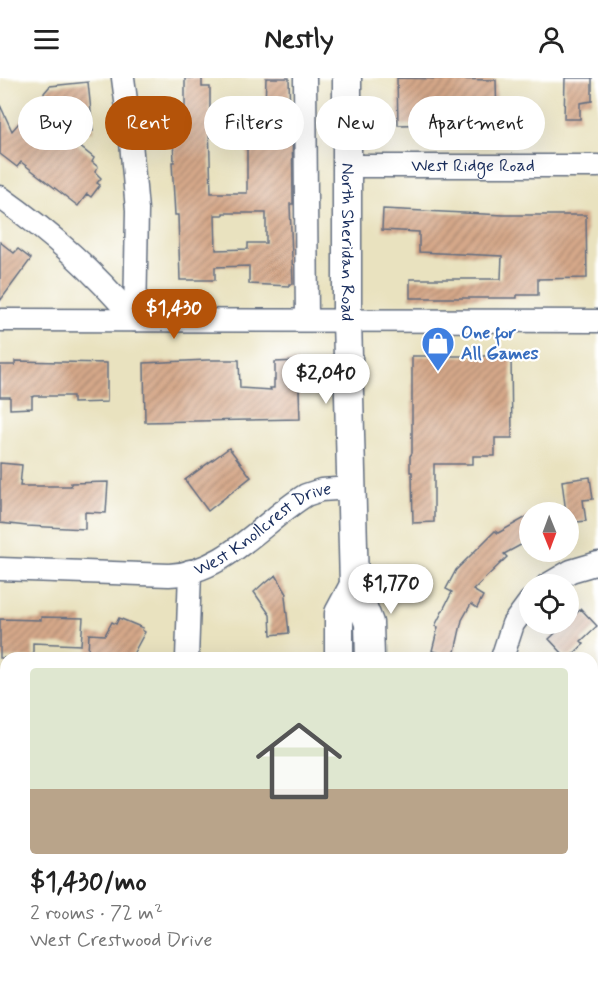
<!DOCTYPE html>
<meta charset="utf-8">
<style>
:root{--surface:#fff;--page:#f6f6f6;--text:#222;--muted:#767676;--accent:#b45309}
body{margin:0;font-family:Mynerve,sans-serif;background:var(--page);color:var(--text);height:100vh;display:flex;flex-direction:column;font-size:22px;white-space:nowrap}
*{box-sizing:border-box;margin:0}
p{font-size:20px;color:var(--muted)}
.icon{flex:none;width:33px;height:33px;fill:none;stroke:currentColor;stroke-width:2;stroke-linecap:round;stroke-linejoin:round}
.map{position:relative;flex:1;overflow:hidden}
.drawer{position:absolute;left:0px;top:574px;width:598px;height:332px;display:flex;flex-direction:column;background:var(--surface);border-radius:18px 18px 0 0;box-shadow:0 6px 24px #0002}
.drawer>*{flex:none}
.top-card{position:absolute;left:18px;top:18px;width:562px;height:54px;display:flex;gap:12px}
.needle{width:39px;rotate:179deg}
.controls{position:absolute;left:519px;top:424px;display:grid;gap:12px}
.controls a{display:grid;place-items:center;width:60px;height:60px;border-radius:50%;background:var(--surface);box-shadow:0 6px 24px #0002;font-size:30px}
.price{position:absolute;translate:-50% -51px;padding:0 14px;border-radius:21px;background:#fff;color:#222;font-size:20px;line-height:39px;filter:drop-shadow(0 2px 3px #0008)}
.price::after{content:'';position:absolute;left:50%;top:36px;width:18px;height:14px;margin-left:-9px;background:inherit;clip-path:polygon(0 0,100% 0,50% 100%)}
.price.active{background:var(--accent);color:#fff}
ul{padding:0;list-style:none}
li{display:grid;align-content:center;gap:12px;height:318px;padding:0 30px}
li span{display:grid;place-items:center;height:186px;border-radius:6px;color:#555}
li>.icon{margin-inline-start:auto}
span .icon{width:108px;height:108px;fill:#fffc;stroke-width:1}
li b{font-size:26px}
.pill{padding:0 21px;border-radius:27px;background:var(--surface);box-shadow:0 6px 24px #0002;font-size:21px;line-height:54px}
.pill.active{background:var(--accent);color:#fff}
header{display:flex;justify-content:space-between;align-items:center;height:78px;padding:0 30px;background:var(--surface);font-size:27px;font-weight:800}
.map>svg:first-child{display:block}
</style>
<header><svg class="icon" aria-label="menu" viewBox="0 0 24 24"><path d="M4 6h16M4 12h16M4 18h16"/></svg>Nestly<svg class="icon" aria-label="person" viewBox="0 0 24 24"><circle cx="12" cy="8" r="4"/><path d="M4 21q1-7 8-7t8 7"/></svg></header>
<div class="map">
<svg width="598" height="905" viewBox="0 0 598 905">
<defs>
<pattern id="building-hatch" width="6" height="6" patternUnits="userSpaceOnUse" patternTransform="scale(1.5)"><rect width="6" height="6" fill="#d5a889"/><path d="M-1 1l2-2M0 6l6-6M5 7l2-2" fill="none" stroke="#ac8973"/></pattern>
</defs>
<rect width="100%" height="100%" fill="#fff"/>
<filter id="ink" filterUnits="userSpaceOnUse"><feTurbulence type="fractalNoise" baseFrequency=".0167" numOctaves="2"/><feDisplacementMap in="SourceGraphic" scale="12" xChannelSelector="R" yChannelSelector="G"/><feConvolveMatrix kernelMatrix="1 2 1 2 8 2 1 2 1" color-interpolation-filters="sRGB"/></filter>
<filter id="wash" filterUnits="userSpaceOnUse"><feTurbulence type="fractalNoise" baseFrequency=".008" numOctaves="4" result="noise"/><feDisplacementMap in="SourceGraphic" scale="24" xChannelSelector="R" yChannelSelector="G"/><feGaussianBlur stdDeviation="1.35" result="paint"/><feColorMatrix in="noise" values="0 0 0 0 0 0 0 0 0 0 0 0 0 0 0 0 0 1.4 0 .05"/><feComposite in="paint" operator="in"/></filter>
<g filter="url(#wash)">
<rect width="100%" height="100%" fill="#e9e2bf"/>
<path fill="#ebd8ba" d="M593 738H598V905H393V900H592Z"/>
<g id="blocks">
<path fill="url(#building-hatch)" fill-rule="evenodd" d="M185 0H202V9H210V35L246 34V30L265 29 266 0H289L290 37H292L293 126H290L293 206H289V208L249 206V188L215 189V202H180L178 137H175L172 84H174L173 59 182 58 181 36H185ZM209 48H247V115H211ZM223 135H266V165H248V171L216 172 215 137H223Z
M397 0 496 2 497 45 398 47Z
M565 0H592V23L580 25V41H564Z
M88 4 93 53 64 56 94 80 92 84 98 89 95 94 101 100 97 105 100 107 91 119 87 116 78 128 21 84 17 89 0 76V27L12 53 25 38 48 55 44 15 50 8Z
M383 131 504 137H586L587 200 538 201V217H517V220H410V201H501L502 178 419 174V154L382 152Z
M0 164 14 175 18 171 31 181 0 223Z
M412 278H511L512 360H495V378H473V386H434V444L413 445 412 394H410V378L412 375Z
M207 282H239L240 310 271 312 270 310H274V302H275V284L298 283 300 341 145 344 144 285Z
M15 283 107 285V324L73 325V318H35L32 319V330L10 331V319H0V287H15Z
M229 370 251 399 208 433 185 402Z
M0 385 22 387 20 408H71V405L108 404 106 435 85 434V451L27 448 0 445Z
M590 399 593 421 583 422 586 443 568 445V435H566L562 403Z
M530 437V462L504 476 507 479 473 512 483 518 477 530 471 526 462 542 454 578 432 573 438 549 435 548 452 514 446 511 456 492 495 453 498 455Z
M276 497 287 516 285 518 289 555 271 557 270 537 254 514 265 504 266 505Z
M581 531 597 548 581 563 584 566 570 579 567 577 565 578 549 561 565 546H568V543Z
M41 539 83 540 81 567 33 565V580H0V541L41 542Z
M119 540 143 550 142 552 145 554 131 580 88 575 89 556 105 557 112 544 116 546Z"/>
</g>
</g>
<g filter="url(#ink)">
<use href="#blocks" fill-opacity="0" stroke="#636e80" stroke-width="1.5"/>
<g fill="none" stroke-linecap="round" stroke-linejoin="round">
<defs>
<g id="minor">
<path d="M123 0 130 53 137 132 135 242"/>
<path d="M305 0 307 242"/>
<path id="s1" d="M347 88H598"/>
<path d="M0 119C52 156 94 193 135 242"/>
<path d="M0 242 598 243"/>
<path id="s2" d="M0 491 169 497C225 495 262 444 306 417L321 412 351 410"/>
<path d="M547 507 571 493 598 485"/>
<path d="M187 580 190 493"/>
<path d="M502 580 513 546 530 523"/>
<path d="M592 721H598"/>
<path d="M0 781 6 773"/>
<path d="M201 900V905"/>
</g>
<g id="major">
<path id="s3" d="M347 0V242L354 507 369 545 370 580"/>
<path d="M339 580V535L354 507"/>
<path d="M357 900 359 905"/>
</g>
</defs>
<use href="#minor" stroke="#636e80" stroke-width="25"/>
<use href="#major" stroke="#636e80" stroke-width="31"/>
<use href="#minor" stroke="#fff" stroke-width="22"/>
<use href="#major" stroke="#fff" stroke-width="28"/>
</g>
</g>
<defs>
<symbol id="shop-pin" viewBox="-11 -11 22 30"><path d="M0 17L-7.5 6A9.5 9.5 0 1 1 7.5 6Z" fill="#3f7fe0" stroke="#fff"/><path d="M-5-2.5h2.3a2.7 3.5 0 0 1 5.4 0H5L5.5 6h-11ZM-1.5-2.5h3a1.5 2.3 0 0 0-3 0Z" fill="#fff"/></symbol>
</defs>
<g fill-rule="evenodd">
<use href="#shop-pin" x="419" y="246" width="38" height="52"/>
</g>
<g text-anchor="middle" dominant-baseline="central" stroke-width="4.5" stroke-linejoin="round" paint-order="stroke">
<g font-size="18" fill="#1b2f5e" stroke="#fff">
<text stroke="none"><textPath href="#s1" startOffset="126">West Ridge Road</textPath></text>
<text stroke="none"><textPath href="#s3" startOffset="164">North Sheridan Road</textPath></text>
<text stroke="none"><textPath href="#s2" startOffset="276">West Knollcrest Drive</textPath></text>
</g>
<g font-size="18" font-weight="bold" fill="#366cbe" stroke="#fff" text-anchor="start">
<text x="461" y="255">One for<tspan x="461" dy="21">All Games</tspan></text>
</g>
</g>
</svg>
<div class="controls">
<a><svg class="needle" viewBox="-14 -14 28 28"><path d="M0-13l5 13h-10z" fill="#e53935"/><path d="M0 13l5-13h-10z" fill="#767676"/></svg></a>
<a><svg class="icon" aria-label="locate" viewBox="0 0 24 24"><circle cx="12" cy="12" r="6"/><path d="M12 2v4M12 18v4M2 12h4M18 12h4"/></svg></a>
</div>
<b class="price active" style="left:174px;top:262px">$1,430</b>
<b class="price" style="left:326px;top:327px">$2,040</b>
<b class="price" style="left:391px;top:537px">$1,770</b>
<div class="top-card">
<a class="pill">Buy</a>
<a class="pill active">Rent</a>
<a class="pill">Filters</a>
<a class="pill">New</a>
<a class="pill">Apartment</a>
</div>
<section class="drawer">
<ul>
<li><span style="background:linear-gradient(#dfe7d0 65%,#b9a48a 0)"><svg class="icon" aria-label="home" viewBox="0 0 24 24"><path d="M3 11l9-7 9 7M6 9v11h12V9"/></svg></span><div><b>$1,430/mo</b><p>2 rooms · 72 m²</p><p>West Crestwood Drive</p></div></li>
</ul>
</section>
</div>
